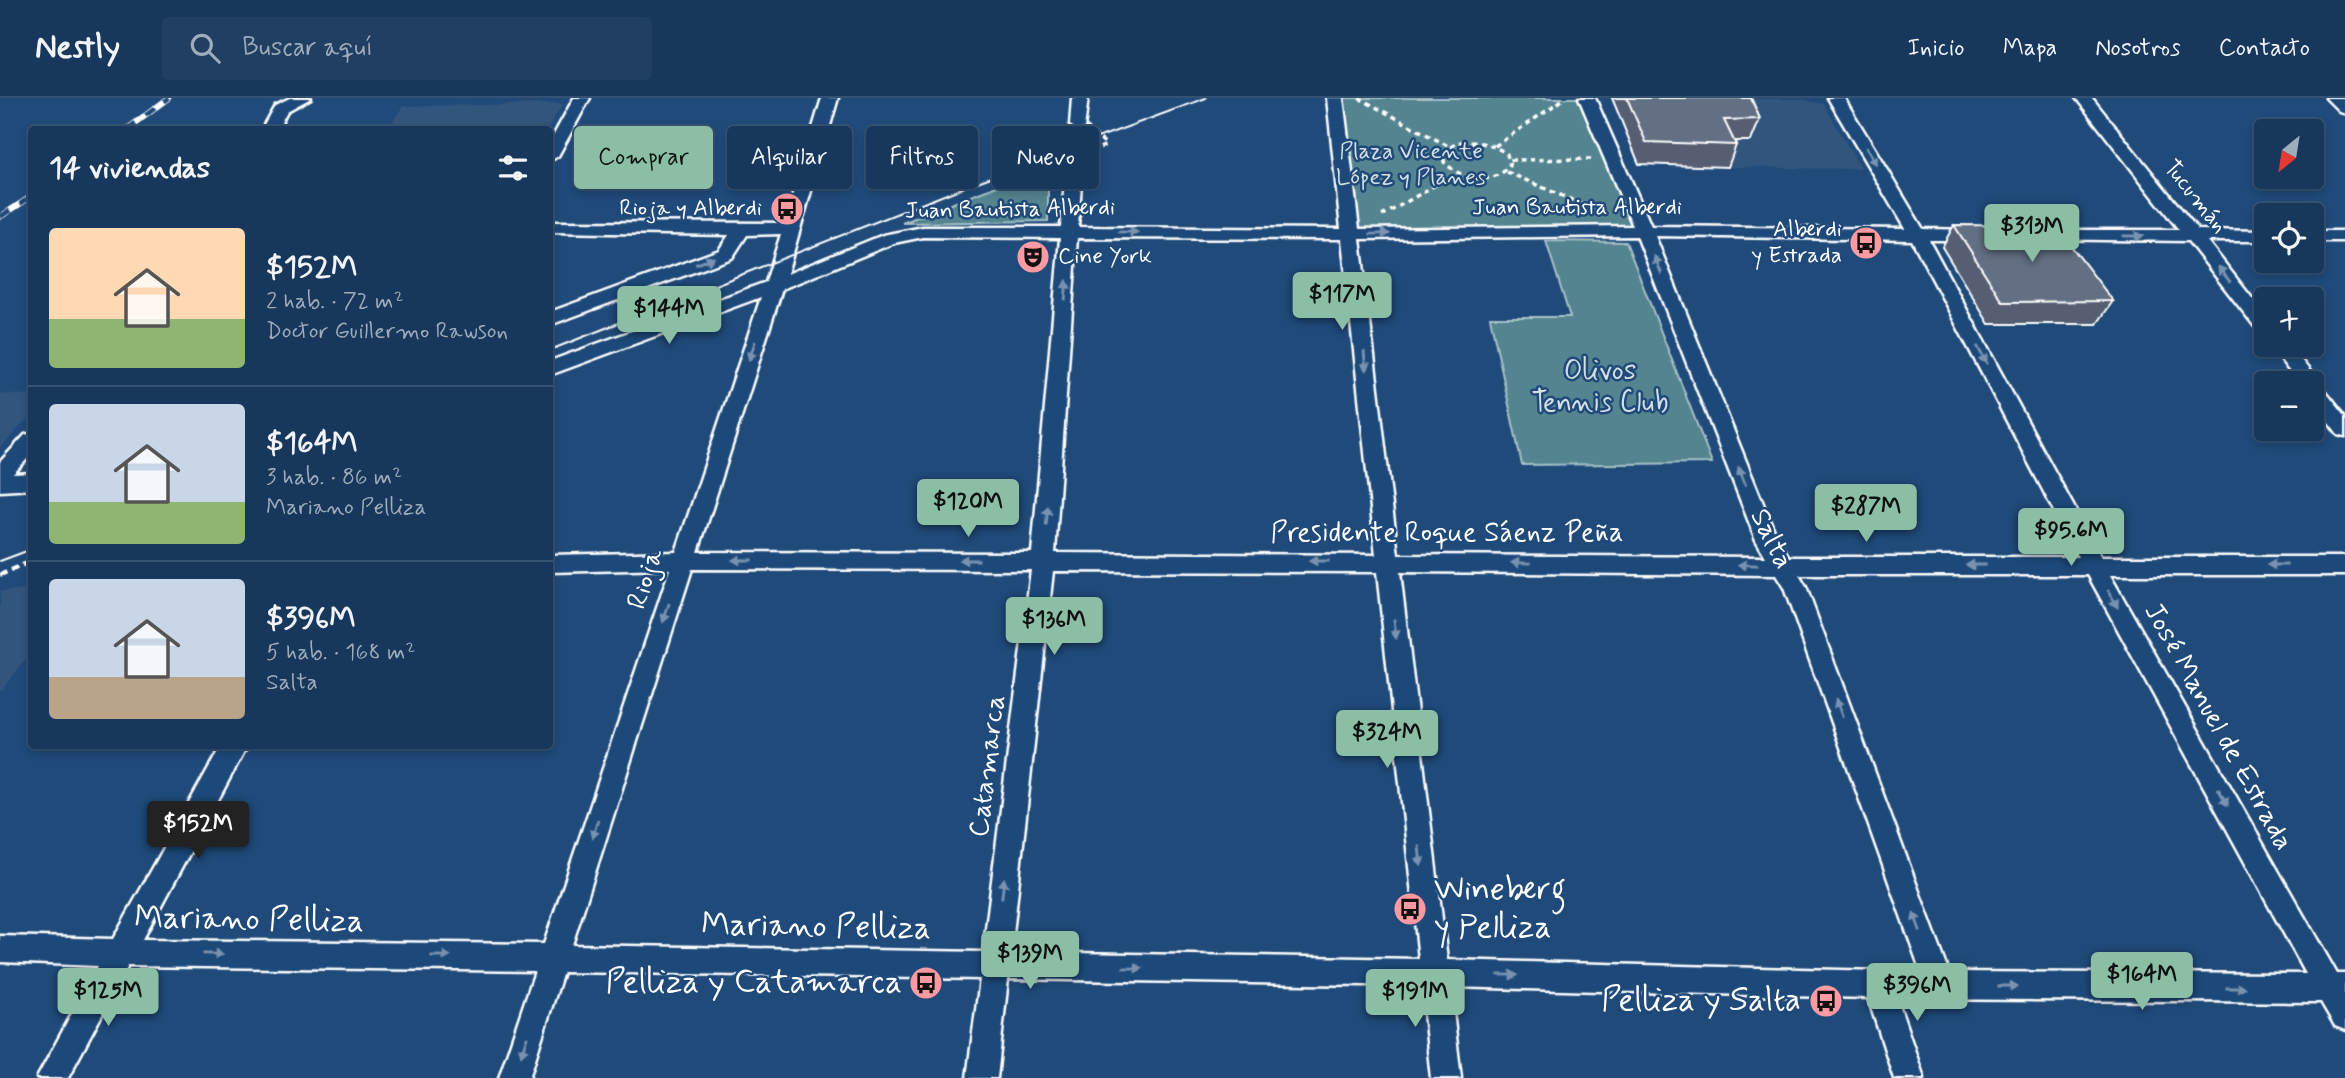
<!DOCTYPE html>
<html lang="es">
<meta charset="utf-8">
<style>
:root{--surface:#17385c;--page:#203f62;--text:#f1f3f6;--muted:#9eacbb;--line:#365272;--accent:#8abfa5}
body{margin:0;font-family:Mynerve,sans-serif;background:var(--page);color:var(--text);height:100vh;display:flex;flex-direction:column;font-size:26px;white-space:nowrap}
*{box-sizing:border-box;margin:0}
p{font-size:23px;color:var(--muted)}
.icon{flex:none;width:38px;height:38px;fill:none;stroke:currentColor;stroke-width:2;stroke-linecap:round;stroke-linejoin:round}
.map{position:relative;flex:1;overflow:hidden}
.sheet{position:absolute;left:28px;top:28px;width:525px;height:623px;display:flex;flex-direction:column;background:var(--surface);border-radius:7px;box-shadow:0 4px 10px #0003,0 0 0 2px var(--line)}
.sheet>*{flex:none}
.hud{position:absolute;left:574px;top:28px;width:665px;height:63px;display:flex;gap:14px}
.needle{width:46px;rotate:210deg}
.fabs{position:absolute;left:2254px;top:21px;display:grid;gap:14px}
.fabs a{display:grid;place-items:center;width:70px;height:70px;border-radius:7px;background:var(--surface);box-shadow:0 4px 10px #0003,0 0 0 2px var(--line);font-size:35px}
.price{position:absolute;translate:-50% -60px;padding:0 16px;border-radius:7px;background:var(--accent);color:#111;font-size:23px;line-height:46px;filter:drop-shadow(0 2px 4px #0008)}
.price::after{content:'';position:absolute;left:50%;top:42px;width:21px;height:16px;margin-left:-10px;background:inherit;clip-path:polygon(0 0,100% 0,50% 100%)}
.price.active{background:#222;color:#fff}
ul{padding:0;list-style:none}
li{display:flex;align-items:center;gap:21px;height:175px;padding:0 21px}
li+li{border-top:2px solid var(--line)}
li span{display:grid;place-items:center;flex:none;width:196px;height:140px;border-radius:7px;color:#555}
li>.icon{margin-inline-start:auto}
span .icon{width:84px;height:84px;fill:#fffc;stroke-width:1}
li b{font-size:30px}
h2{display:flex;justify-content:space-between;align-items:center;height:84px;padding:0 21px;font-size:30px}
.tag{padding:0 24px;border-radius:7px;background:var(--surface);box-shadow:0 4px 10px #0003,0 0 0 2px var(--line);font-size:24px;line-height:63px}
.tag.active{background:var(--accent);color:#111}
header{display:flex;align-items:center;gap:42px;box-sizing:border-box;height:98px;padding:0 35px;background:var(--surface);border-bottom:2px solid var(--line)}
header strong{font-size:33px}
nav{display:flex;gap:38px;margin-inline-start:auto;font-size:24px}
.search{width:490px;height:63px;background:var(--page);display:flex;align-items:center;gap:18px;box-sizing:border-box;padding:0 24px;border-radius:7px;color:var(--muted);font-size:26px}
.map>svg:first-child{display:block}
</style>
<header>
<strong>Nestly</strong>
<div class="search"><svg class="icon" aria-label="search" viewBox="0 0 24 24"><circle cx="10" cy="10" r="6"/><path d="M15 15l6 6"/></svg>Buscar aquí</div>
<nav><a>Inicio</a><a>Mapa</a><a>Nosotros</a><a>Contacto</a></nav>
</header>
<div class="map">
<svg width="2345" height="980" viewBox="0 0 2345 980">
<rect width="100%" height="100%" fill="#1f4a7a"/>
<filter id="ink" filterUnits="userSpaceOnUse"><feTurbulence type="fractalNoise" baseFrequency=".0143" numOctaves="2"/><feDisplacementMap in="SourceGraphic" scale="14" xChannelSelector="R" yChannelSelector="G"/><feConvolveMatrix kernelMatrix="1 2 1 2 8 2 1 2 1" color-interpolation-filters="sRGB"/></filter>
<g filter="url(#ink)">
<path fill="#33557d" d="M1734 1H1797L1824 6 1861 71 1728 69 1716 43Z
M563 6 548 31H387L403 8Z
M0 296 31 297 32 316 0 350Z
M31 492V560L26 561 0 594V493Z"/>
<path fill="#52848f" stroke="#a8c2c7" stroke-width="2" d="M1335 0H1587L1644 133 1351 136Z
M1048 68V123L902 125Z
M1546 143 1626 144 1712 365 1522 367 1490 219H1570Z"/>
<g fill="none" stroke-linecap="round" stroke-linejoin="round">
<defs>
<path id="minor" d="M290 0H311L287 13 277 32H261L275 7Z
M574 0H590L558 58 550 63V44Z
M822 0H838L787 176 883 137 923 129H1061L1066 71 1074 66 1082 71 1078 129 1341 131 1327 0H1343L1359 131 1633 128 1579 0H1595L1651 128 1905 131 1828 0H1844L1923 131 1978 132 1987 137 1978 142H1929L2101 459H2345V477H2110L2337 876H2345V932L2335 928 2321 904 1897 901 1924 980H1894L1868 900 1450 889 1461 980H1431L1421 888 1008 881 997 980H967L980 881 563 874 529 980H499L535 873 128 868 68 980H37L98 868 0 864V838L113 841 221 648H247L143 842 544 846 670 471 550 474V457L676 454 761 199 550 277V263L766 184 781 136 747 137 732 160 550 227V214L719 152 729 137 550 134V124L784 125ZM1637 138 1756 442 1766 459 1398 457 1360 141ZM1655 138 1912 142 2078 459H1789L1777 440ZM923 139 1060 140 1032 455 698 454 782 191 894 145ZM1077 140 1342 141 1376 457 1055 455ZM692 471 1031 472 983 854 572 847ZM1053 473 1377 474 1419 861 1011 854ZM1400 474 1776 477 1784 490 1921 874 1447 862ZM1799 477H2088L2306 876 1949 874 1806 489Z
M1072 0H1088L1084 30 1078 32 1070 27Z
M2076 0H2092L2198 132 2266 133V143H2207L2266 218V236L2259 234 2188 143 2027 141 2024 137 2033 132H2179Z
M2326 0H2343L2345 15 2339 13Z
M2312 133H2345V143H2312Z
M2270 247H2289L2345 317V338L2338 336 2312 302V285H2298Z
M32 335V356L13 376 32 375V391L0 393V364L25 337Z"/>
</defs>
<use href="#minor" stroke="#fff" stroke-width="5"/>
<path stroke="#fff" stroke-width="3.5" stroke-dasharray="5 4.5" stroke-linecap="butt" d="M1359 0 1450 49
M1461 44C1478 43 1493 46 1507 56L1510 68C1491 88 1463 83 1444 64 1444 52 1450 48 1461 44Z
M1495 48 1565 0
M1082 56 1107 47
M1510 62 1593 61
M1507 74 1604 116
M1382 118 1456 75"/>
<path stroke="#fff" stroke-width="4.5" stroke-dasharray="7 5" stroke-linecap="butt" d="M0 477 32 463"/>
<use href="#minor" fill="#1f4a7a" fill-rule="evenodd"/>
<path stroke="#fff" stroke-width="2" d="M550 252 972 86 1206 0
M0 463 32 451"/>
<defs>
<path id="rail" d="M126 32 169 0
M0 119 32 98"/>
</defs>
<use href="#rail" stroke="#fff" stroke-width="6"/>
<use href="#rail" stroke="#1f4a7a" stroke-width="4.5" stroke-dasharray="12" stroke-linecap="butt"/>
<path stroke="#fff" stroke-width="3.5" stroke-dasharray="5 4.5" stroke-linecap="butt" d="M1086 29 1107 47"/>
</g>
<path fill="#555f71" stroke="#fff" stroke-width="2" d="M1612 0H1751L1760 21 1751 43H1735L1736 47 1728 69 1639 66Z
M1954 127 2113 203 2097 226H1989L1942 149Z"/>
<path fill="#636f83" stroke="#fff" stroke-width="2" d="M1627 0H1751L1760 21 1724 22 1736 47 1646 44Z
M1954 127 2056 128 2113 203 2003 204Z"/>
<defs><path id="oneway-solid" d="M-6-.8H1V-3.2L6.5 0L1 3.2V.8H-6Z" transform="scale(1.75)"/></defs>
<g fill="#7992af">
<use href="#oneway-solid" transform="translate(1871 58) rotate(59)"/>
<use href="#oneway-solid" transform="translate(1128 134) rotate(1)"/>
<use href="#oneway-solid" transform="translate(1380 136) rotate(-1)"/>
<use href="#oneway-solid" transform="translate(2133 138)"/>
<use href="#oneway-solid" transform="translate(705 163) rotate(-20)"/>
<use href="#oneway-solid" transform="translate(1658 167) rotate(-112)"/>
<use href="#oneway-solid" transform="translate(2224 176) rotate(-128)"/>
<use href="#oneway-solid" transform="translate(1066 192) rotate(-85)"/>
<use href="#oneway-solid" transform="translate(752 253) rotate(108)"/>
<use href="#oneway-solid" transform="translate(1982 257) rotate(62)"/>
<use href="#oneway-solid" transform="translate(1365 263) rotate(84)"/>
<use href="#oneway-solid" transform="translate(1742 378) rotate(-112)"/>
<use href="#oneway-solid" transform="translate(1047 418) rotate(-85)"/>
<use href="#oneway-solid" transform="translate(742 462) rotate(-180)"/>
<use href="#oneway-solid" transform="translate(969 462) rotate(-180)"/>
<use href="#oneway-solid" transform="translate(1319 463) rotate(-180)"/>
<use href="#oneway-solid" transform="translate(1521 465) rotate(-179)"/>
<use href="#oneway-solid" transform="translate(1748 467) rotate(-179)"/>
<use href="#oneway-solid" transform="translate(1976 467) rotate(180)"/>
<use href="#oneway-solid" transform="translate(2277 467) rotate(-180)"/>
<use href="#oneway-solid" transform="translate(2113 501) rotate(61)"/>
<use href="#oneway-solid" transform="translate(666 515) rotate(108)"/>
<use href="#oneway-solid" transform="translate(1395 531) rotate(84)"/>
<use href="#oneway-solid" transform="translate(1839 610) rotate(-110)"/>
<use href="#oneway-solid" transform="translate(2223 699) rotate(61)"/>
<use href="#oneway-solid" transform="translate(595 731) rotate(108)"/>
<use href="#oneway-solid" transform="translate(1420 758) rotate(84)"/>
<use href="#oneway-solid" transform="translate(1003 790) rotate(-83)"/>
<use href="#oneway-solid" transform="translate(1917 824) rotate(-110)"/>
<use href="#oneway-solid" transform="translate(213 856) rotate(1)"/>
<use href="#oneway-solid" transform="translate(441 858) rotate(1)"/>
<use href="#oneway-solid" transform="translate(1133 870) rotate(1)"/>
<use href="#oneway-solid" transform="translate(1508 877) rotate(1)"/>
<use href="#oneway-solid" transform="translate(2008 888)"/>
<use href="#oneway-solid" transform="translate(2236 890)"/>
<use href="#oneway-solid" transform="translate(524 948) rotate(108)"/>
</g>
</g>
<defs>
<symbol id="bus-disc" viewBox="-11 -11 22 22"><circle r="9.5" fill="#ff9aa2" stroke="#1f4a7a"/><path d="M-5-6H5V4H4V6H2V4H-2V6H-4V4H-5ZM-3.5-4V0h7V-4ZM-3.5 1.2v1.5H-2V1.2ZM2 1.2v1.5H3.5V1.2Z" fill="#111"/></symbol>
<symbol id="theatre-disc" viewBox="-11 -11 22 22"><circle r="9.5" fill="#ff9aa2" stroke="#1f4a7a"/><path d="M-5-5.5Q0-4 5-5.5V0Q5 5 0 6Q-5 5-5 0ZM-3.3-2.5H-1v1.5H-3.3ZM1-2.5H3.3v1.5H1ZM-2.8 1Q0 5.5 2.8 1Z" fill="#111"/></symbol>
</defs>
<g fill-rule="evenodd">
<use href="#bus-disc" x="768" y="92" width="38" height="38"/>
<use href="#bus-disc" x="1847" y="126" width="38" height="38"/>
<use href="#theatre-disc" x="1014" y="140" width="38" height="38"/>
<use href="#bus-disc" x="1391" y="792" width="38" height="38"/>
<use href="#bus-disc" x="907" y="866" width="38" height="38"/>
<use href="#bus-disc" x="1807" y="884" width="38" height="38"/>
</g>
<g text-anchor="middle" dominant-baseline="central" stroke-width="5" stroke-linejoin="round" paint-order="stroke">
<g font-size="23" fill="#d4e0e3" stroke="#1f4a7a">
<text x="1411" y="54">Plaza Vicente<tspan x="1411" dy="26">López y Planes</tspan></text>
</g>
<g font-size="23" fill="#fff" stroke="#1f4a7a">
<text transform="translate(2195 99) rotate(51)">Tucumán</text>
<text x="1577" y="110">Juan Bautista Alberdi</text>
<text transform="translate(1010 112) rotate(-1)">Juan Bautista Alberdi</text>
</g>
<g font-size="23" fill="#fff" stroke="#1f4a7a" text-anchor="end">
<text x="762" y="111">Rioja y Alberdi</text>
<text x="1842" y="132">Alberdi<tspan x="1842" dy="26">y Estrada</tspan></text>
<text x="1058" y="159" text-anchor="start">Cine York</text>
</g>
<g font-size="28" fill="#d4e0e3" stroke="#1f4a7a">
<text x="1600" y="273">Olivos<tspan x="1600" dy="32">Tennis Club</tspan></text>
</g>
<g font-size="28" fill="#fff" stroke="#1f4a7a">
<text x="1447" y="435">Presidente Roque Sáenz Peña</text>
<text transform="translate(1771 441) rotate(64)">Salta</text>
<text transform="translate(646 481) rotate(-72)">Rioja</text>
<text transform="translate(2218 629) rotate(61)">José Manuel de Estrada</text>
<text transform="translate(988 668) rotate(-83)">Catamarca</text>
</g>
<g font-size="33" fill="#fff" stroke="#1f4a7a" text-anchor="end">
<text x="1434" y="792" text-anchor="start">Wineberg<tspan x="1434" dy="38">y Pelliza</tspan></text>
<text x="902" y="885">Pelliza y Catamarca</text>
<text x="1801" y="903">Pelliza y Salta</text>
</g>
<g font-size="33" fill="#fff" stroke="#1f4a7a">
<text transform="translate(249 822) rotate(1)">Mariano Pelliza</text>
<text transform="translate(816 829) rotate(1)">Mariano Pelliza</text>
</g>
</g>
</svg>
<div class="fabs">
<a><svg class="needle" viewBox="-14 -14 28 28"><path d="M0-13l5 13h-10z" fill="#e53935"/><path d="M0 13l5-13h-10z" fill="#9eacbb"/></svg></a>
<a><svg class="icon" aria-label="locate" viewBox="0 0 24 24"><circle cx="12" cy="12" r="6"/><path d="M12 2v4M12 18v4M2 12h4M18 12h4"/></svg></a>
<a>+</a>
<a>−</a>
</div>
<b class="price" style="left:2032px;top:166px">$313M</b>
<b class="price" style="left:1342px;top:234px">$117M</b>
<b class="price" style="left:669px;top:248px">$144M</b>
<b class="price" style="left:968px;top:441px">$120M</b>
<b class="price" style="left:1866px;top:446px">$287M</b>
<b class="price" style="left:2071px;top:470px">$95.6M</b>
<b class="price" style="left:1054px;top:559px">$136M</b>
<b class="price" style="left:1387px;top:672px">$324M</b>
<b class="price active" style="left:198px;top:763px">$152M</b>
<b class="price" style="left:1030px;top:893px">$139M</b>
<b class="price" style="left:2142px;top:914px">$164M</b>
<b class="price" style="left:1917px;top:925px">$396M</b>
<b class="price" style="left:108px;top:930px">$125M</b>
<b class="price" style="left:1415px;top:931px">$191M</b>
<div class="hud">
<a class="tag active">Comprar</a>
<a class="tag">Alquilar</a>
<a class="tag">Filtros</a>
<a class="tag">Nuevo</a>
</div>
<section class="sheet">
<h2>14 viviendas<svg class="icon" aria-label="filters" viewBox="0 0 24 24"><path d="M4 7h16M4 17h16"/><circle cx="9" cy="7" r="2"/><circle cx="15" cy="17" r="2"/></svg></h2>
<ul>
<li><span style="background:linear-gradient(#ffd9b3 65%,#8fb573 0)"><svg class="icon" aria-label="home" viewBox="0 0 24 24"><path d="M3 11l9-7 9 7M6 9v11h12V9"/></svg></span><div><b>$152M</b><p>2 hab. · 72 m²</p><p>Doctor Guillermo Rawson</p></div></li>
<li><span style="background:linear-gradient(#c9d6e8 70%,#8fb573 0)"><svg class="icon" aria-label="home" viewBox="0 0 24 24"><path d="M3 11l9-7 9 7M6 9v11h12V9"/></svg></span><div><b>$164M</b><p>3 hab. · 86 m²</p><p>Mariano Pelliza</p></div></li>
<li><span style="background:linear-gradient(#c9d6e8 70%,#b9a48a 0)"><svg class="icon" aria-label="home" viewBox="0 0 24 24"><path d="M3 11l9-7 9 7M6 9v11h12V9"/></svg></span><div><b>$396M</b><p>5 hab. · 168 m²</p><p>Salta</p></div></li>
</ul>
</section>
</div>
